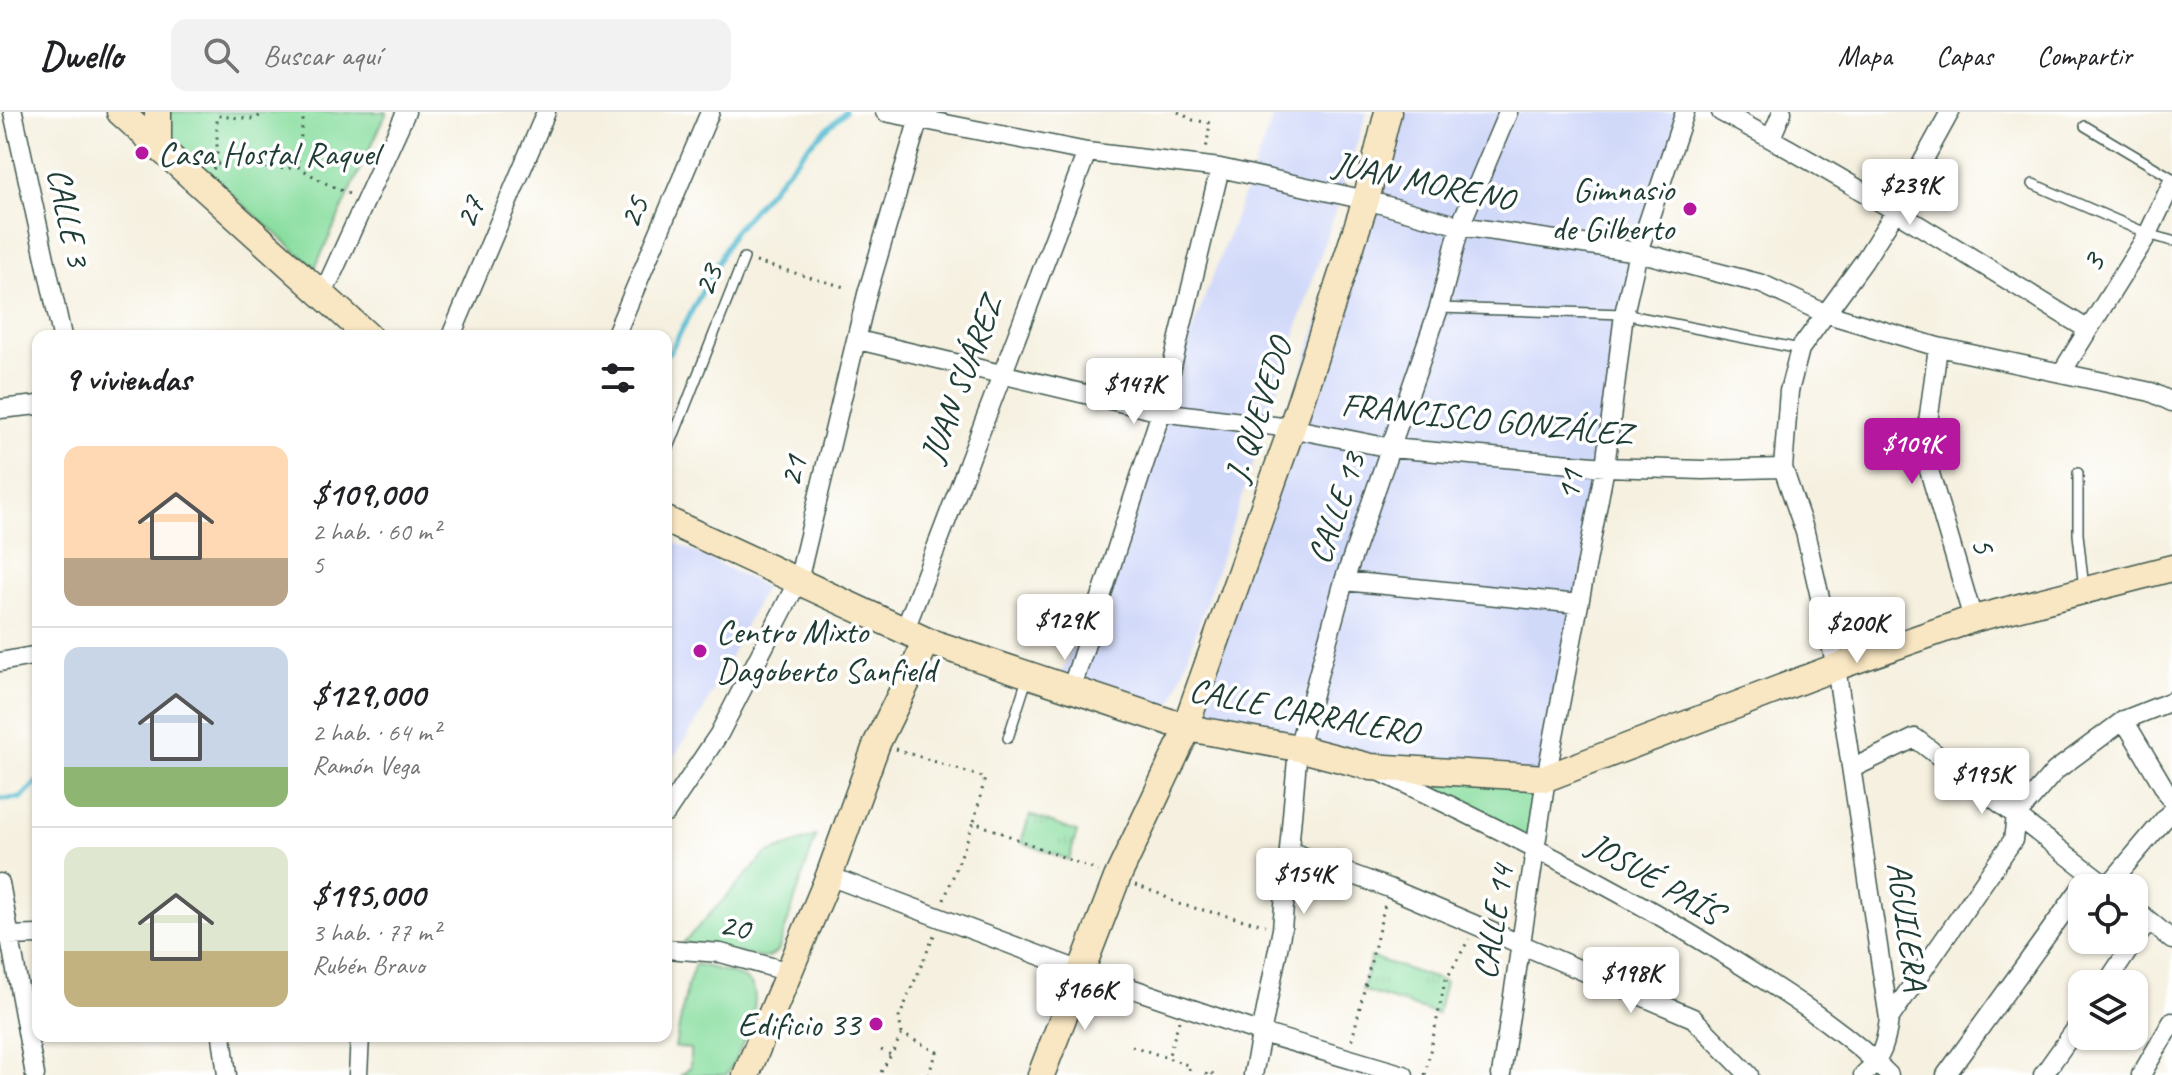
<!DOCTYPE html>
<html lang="es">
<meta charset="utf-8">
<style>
:root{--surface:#fff;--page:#f2f2f2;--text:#202124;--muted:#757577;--line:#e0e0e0;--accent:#b5179e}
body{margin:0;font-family:Caveat,sans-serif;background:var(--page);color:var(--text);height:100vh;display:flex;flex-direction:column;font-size:30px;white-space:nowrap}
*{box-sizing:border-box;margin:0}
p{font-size:26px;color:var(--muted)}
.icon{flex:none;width:44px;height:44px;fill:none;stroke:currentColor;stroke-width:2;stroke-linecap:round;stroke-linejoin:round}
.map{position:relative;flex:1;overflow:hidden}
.side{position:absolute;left:32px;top:218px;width:640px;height:712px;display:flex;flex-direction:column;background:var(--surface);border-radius:16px;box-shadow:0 2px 6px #0004}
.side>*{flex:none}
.tools{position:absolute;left:2068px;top:762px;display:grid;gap:16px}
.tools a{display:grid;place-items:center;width:80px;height:80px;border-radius:16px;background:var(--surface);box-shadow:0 2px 6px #0004;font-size:40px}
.price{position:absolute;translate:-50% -68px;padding:0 18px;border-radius:8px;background:#fff;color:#222;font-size:26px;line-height:52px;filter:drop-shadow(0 2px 4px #0008)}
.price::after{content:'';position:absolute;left:50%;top:48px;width:24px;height:18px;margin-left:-12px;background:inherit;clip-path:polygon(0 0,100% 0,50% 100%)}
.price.selected{background:var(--accent);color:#fff}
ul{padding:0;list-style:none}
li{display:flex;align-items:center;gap:24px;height:200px;padding:0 32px}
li+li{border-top:2px solid var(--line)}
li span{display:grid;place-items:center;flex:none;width:224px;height:160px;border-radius:16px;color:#555}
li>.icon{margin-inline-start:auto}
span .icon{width:96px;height:96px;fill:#fffc;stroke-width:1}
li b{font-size:34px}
h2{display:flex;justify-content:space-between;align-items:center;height:96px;padding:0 32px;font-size:34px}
header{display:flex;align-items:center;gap:48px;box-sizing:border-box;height:112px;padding:0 40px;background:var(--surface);border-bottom:2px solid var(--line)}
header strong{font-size:38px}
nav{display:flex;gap:44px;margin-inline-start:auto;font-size:28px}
.search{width:560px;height:72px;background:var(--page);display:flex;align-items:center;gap:20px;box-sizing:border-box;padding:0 28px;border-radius:16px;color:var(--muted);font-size:30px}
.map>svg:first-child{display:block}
</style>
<header>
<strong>Dwello</strong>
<div class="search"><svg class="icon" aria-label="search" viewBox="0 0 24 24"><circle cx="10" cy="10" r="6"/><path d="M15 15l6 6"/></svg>Buscar aquí</div>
<nav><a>Mapa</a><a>Capas</a><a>Compartir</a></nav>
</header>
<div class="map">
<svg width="2172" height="963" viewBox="0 0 2172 963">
<defs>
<pattern id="park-tufts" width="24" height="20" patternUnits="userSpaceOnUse" patternTransform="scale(2)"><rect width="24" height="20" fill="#8adea0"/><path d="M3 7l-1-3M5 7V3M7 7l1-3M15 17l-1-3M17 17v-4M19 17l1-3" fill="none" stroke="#77bf8a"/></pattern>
</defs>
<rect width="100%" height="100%" fill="#fff"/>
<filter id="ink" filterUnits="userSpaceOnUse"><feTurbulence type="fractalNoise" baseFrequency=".0125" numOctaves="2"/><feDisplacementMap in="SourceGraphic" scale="16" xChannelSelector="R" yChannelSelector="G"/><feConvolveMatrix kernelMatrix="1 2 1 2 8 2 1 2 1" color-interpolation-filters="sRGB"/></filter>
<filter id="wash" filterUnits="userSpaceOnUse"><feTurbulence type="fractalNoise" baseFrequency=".006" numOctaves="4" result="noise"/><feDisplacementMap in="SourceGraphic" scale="32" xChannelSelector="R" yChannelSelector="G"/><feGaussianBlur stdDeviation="1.8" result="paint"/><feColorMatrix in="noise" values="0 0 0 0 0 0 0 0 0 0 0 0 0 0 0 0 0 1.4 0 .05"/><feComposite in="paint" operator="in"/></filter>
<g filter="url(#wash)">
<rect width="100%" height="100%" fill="#f5f0df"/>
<path fill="#d1d9f9" d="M1275 0H1367L1266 313 1170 598 1061 564Z
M1387 0H1685L1638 140 1546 666 1371 655 1190 602Z
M666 426 765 475 701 603 666 657Z"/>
<path fill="#8adea0" stroke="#548e6a" stroke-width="2" d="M169 0H387L315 156 167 25Z
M1371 655 1546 666 1537 736Z
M816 724 778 839 769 845 762 846 683 831 766 742Z
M695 852C708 856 740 861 749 870 767 887 738 946 726 963H681L690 956V937L675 935 687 875Z"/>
<path fill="url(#park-tufts)" stroke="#548e6a" stroke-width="2" d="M1030 703 1077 720 1069 748 1021 730Z
M1371 845 1445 870 1437 902 1362 878Z"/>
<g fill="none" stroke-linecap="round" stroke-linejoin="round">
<path stroke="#55bcd2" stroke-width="5" d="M666 242 670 240 733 121 809 33 845 0
M0 687 21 686 38 669"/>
</g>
</g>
<g filter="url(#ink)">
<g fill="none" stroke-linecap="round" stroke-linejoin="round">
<defs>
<path id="lane" d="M2085 14 2172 66
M2033 72 2148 122 2172 129
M1439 196 1624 202 1800 237
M666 343 744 146
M2078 361V422L2084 477
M1008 626 1028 564"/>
<path id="street" d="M13 0 62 224
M885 0 1087 40 1220 56 1366 88 1460 114 1638 140 1762 172 1824 201 1938 235 2151 280 2172 290
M1721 0C1847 66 1966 143 2087 217
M1771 26 1782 0
M322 184 406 0
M451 224 546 0
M615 224 710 0
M858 228 1161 300 1290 316 1391 336 1605 355 1703 358 1783 356
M1938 235 1924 341 1973 507
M2062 260 2148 122 2172 71
M0 297 38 293
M1344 469 1579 492
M904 520 1087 40
M0 550 38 543
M1071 578 1161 300 1220 56
M2124 608 2172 689
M1853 656 1915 626 2110 776
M1381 660C1508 721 1634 784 1752 860 1800 891 1849 922 1889 963
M666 701 719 622 798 469 867 182 919 6
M1289 739 1389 776 1693 906 1749 963
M829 764 1081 859 1262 921 1404 963
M0 771 35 963
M2108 774 2172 698
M2134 796 2172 828
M8 824 38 823
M666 837 721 841 789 860
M2106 872 2148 809
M1889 907 2013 728 2016 704 2055 659 2124 608 2172 589
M222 924 227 963
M358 963 360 924
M1253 963 1282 817 1298 636 1344 469 1439 196 1460 114 1508 0
M1501 963 1546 666 1605 355 1624 202 1638 140 1685 0
M1863 963C1882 947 1886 931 1889 907L1836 555 1805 420 1783 356 1789 279 1800 237 1864 149 1895 100 1950 0
M1946 963 2091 762
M2043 963 2082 908
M2141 963 2172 910"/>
<path id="secondary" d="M120 0 368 224
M158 36V0
M666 408 927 529 1188 616 1298 636 1371 655 1546 666 1836 555 1973 507 2172 456
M746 963 829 764 877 631 927 529
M1041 963 1117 766 1188 616 1190 602 1289 324 1366 88 1388 0"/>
</defs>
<use href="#lane" stroke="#3f584e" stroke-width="12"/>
<use href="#street" stroke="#3f584e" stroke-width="21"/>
<use href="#secondary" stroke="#3f584e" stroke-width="29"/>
<path stroke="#3f584e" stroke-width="3" stroke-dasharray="2 6" stroke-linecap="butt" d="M300 0 303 8 297 54 321 69 351 83
M1178 0 1193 8 1210 11 1206 38
M217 52 287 57 296 54
M213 57 217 52V4L255 7 265 0
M756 150 848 176
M896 637 985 666 974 710 1098 759
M1135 773 1160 782 1178 792 1265 813
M944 788 974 710
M1179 909 1168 946 1190 954 1187 963
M1352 928 1385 792
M1132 934 1168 946
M881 938 891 943 902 922
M881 960 891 943
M928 963 937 940 902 922 899 906 935 821
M1206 963 1207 960 1217 963
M1425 963 1445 870 1469 827"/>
<use href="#lane" stroke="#fff" stroke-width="9"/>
<use href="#street" stroke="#fff" stroke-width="18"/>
<use href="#secondary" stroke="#f9e7c3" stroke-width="26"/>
</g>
</g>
<g fill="#b5179e" stroke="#fff" stroke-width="3">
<circle cx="142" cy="41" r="8"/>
<circle cx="1690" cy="97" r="8"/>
<circle cx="700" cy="539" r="8"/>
<circle cx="876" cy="912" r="8"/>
</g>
<g text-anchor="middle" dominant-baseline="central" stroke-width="7" stroke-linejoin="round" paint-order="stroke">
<g font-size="34" fill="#1f3d34" stroke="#fff" text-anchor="start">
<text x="158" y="41">Casa Hostal Raquel</text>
<text x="1674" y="77" text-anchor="end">Gimnasio<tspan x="1674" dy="39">de Gilberto</tspan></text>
<text x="716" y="519">Centro Mixto<tspan x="716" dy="39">Dagoberto Sanfield</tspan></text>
<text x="860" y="912" text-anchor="end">Edificio 33</text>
</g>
<g font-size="34" fill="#1f3d34" stroke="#fff">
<text transform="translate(1424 69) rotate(12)">JUAN MORENO</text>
<text transform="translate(469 100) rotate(-67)">27</text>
<text transform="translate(633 100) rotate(-67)">25</text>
<text transform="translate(69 105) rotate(78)">CALLE 3</text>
<text transform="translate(2092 150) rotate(-57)">3</text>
<text transform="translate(707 168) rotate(-68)">23</text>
<text transform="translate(961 267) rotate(-69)">JUAN SUÁREZ</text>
<text transform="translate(1258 298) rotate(-72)">J. QUEVEDO</text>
<text transform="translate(1487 307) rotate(6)">FRANCISCO GONZÁLEZ</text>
<text transform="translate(792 359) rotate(-76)">21</text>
<text transform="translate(1569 373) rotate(-80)">11</text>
<text transform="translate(1336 396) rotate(-71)">CALLE 13</text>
<text transform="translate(1984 433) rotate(73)">5</text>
<text transform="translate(1304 599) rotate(11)">CALLE CARRALERO</text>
<text transform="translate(1655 766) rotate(30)">JOSUÉ PAÍS</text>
<text transform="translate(1493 810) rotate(-81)">CALLE 14</text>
<text transform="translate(735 814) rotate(12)">20</text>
<text transform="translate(1908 814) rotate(82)">AGUILERA</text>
</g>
</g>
</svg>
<div class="tools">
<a><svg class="icon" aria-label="locate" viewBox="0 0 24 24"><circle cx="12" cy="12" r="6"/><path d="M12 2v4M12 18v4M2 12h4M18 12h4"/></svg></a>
<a><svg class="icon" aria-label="layers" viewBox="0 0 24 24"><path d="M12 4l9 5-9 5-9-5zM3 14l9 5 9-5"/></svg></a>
</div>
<b class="price" style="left:1910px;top:115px">$239K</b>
<b class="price" style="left:1134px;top:314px">$147K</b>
<b class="price selected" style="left:1912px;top:374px">$109K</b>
<b class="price" style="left:1065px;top:550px">$129K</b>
<b class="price" style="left:1857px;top:553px">$200K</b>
<b class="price" style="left:1982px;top:704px">$195K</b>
<b class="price" style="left:1304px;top:804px">$154K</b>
<b class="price" style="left:1631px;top:903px">$198K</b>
<b class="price" style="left:1085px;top:920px">$166K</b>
<section class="side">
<h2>9 viviendas<svg class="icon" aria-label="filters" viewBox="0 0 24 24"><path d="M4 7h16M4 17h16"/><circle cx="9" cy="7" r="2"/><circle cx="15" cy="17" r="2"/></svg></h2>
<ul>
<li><span style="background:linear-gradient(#ffd9b3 70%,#b9a48a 0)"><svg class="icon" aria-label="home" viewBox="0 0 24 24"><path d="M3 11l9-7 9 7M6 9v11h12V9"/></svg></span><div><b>$109,000</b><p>2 hab. · 60 m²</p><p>5</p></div></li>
<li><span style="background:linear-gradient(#c9d6e8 75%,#8fb573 0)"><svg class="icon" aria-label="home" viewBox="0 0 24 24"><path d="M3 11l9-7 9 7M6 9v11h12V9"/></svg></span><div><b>$129,000</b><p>2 hab. · 64 m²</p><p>Ramón Vega</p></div></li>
<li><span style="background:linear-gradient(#dfe7d0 65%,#c2b280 0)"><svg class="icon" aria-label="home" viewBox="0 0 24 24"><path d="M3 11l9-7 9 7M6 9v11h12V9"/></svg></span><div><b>$195,000</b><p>3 hab. · 77 m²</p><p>Rubén Bravo</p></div></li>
</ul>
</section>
</div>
